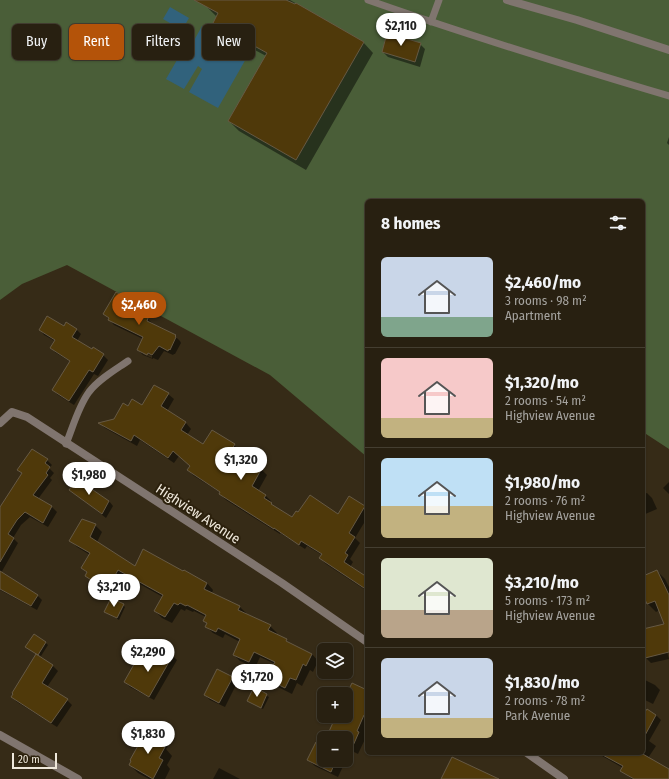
<!DOCTYPE html>
<meta charset="utf-8">
<style>
:root{--surface:#282011;--page:#342d1f;--text:#f1f3f6;--muted:#a5a39f;--line:#443e31;--accent:#b45309}
body{margin:0;font-family:"Fira Sans Condensed",sans-serif;background:var(--page);color:var(--text);height:100vh;display:flex;flex-direction:column;font-size:15px;white-space:nowrap}
*{box-sizing:border-box;margin:0}
p{font-size:13px;color:var(--muted)}
.icon{flex:none;width:22px;height:22px;fill:none;stroke:currentColor;stroke-width:2;stroke-linecap:round;stroke-linejoin:round}
.map{position:relative;flex:1;overflow:hidden}
.side{position:absolute;left:365px;top:199px;width:280px;height:556px;display:flex;flex-direction:column;background:var(--surface);border-radius:6px;box-shadow:0 1px 3px #0004,0 0 0 1px var(--line)}
.side>*{flex:none}
.guide{position:absolute;left:12px;top:24px;width:293px;height:36px;display:flex;gap:8px}
.buttons{position:absolute;left:317px;top:643px;display:grid;gap:8px}
.buttons a{display:grid;place-items:center;width:36px;height:36px;border-radius:6px;background:var(--surface);box-shadow:0 1px 3px #0004,0 0 0 1px var(--line);font-size:20px}
.scale{position:absolute;left:12px;bottom:10px;width:45px;box-sizing:border-box;padding-left:4px;border:2px solid #efe8db;border-top:0;font-size:11px;line-height:14px;white-space:nowrap;color:#efe8db;-webkit-text-stroke:3px #2c210d;paint-order:stroke}
.price{position:absolute;translate:-50% -34px;padding:0 9px;border-radius:14px;background:#fff;color:#222;font-size:13px;line-height:26px;filter:drop-shadow(0 1px 2px #0008)}
.price::after{content:'';position:absolute;left:50%;top:24px;width:12px;height:9px;margin-left:-6px;background:inherit;clip-path:polygon(0 0,100% 0,50% 100%)}
.price.selected{background:var(--accent);color:#fff}
ul{padding:0;list-style:none}
li{display:flex;align-items:center;gap:12px;height:100px;padding:0 16px}
li+li{border-top:1px solid var(--line)}
li span{display:grid;place-items:center;flex:none;width:112px;height:80px;border-radius:6px;color:#555}
li>.icon{margin-inline-start:auto}
span .icon{width:48px;height:48px;fill:#fffc;stroke-width:1}
li b{font-size:17px}
h2{display:flex;justify-content:space-between;align-items:center;height:48px;padding:0 16px;font-size:17px}
.pill{padding:0 14px;border-radius:6px;background:var(--surface);box-shadow:0 1px 3px #0004,0 0 0 1px var(--line);font-size:14px;line-height:36px}
.pill.selected{background:var(--accent);color:#fff}
.map>svg:first-child{display:block}
</style>
<div class="map">
<svg width="669" height="779" viewBox="0 0 669 779">
<rect width="100%" height="100%" fill="#362b17"/>
<path fill="#4a5e38" d="M0 0H669V449L643 432V201H367V457L270 375 67 265 22 284 0 300Z"/>
<path fill="#31627c" d="M170 7 189 18 182 30 163 19Z
M202 26 210 31 208 35 247 57 218 108 189 92 202 69 198 66 184 89 166 79 181 53 186 55Z"/>
<path fill="#0007" fill-rule="evenodd" d="M208 0H290L363 42 373 53 306 170 239 131 229 121 266 56 224 33 214 23 217 17 205 5Z
M420 44 425 49 420 67 388 57 383 52Z
M669 137V145L667 143Z
M116 294 131 302 136 307 133 313 148 319 153 324 175 336 180 341 181 343 175 354H174L173 355 164 351 158 360 153 358V359L143 355 138 350 143 339 114 325 104 314ZM143 352 152 356V358L143 354Z
M64 328 76 329 81 334 77 341 92 350 93 349 103 355 108 360 98 376 94 374 74 405 58 395 53 390 71 362 56 353 51 348 55 341 44 335 40 330Z
M168 394 174 399 167 411 186 423 191 429 187 435 203 446 234 445 240 451 238 454 261 469 267 475 258 491 266 496 271 501 270 503 276 508 292 518 339 515 349 497 365 507 367 509V518L355 538 360 543 350 559 353 562 350 567 364 576 367 571V591L326 564 320 558 322 555 307 546 305 549 280 533V534L226 500 220 494 221 493 194 476 188 470 191 466 179 456 174 463 140 440 137 446 105 428 100 423 115 420 128 407 142 406Z
M47 460 52 465 49 468 54 473 50 478 52 480 38 499 52 507 57 512 48 527 30 517 21 525 13 538 18 543 1 573 37 595 42 600 37 610 0 590V510Z
M669 482V494L663 488Z
M71 490 109 501 113 506 106 518Z
M647 493 652 498 657 509 643 515V494Z
M95 525 102 532 97 542 135 567 184 573 185 571 207 583 213 590 212 593 240 607 246 613V615L270 626 277 633 276 635 286 640 290 644 312 654 318 661 313 672 310 670 302 686 297 683 292 694 276 686 270 680 275 664 260 657 255 668 240 661 234 655 240 642 225 634 223 638 213 633 206 626 207 624 205 621 206 617 194 611 193 612 186 609 185 611 181 609 172 623 162 618 155 611 163 597 125 576 113 596 93 582 87 575 88 574 82 568 90 555 77 547 70 540Z
M657 571 665 579 669 587V625L660 610 656 612 648 604 643 592V577Z
M123 605 125 607 119 620 105 611Z
M643 630 662 632 669 659 651 663 646 658 643 645Z
M46 643 48 645 41 656 29 649Z
M172 655 177 660 154 700 130 687 125 682 152 669Z
M36 656 53 666 58 671 47 687 67 700 72 705 57 727 17 702 12 697Z
M232 677 237 683 225 707 210 700 205 695Z
M643 679 655 685 660 690 653 704 643 699Z
M254 688 269 697 263 709 248 701Z
M367 691V735L358 754 350 750 346 760V738H327L337 716H346V698Z
M656 715 661 720 649 741 656 746 648 758 647 779H632L622 771 623 768 597 753H643V717Z
M147 738H160L168 746 166 749 172 756 167 765 170 769 165 779H149L138 773 130 765Z
M324 745V760H346L338 777 315 766 308 760Z
M219 768 240 779H213Z"/>
<path fill="#4f390a" stroke="#665944" d="M194 0H286L295 4 296 3 364 42 296 160 228 121 267 53 213 23 218 13Z
M387 33 421 43 415 62 382 52Z
M116 292 132 301 127 309 148 318 147 321 176 335 175 336 176 337 170 350 169 349 168 351 159 346 152 355 148 353 147 355 137 350 143 337 108 320 109 318 103 314Z
M47 316 64 326 66 322 77 329 72 337 92 349 93 347 104 354 93 372 89 370 69 401 52 390 70 361 50 348 55 340 39 330Z
M154 385 169 393 161 406 186 422 181 430 203 444 212 430 235 444 232 449 262 468 252 486 266 495 264 498 272 503 271 504 292 517 296 511 298 512 310 495 338 514 349 496 365 506 349 533 355 537 345 553 348 555 344 562 367 577V590L319 558 322 554 301 541 299 545 274 528V529L219 494 220 492 187 470 190 466 173 451 168 458 134 435 131 441 98 423 114 419 123 403 128 406 132 399 142 405Z
M32 449 48 459 45 463 50 467 46 473 48 475 33 495 52 506 43 523 25 512 17 520 8 534 14 538 0 562V507L22 473 17 470Z
M77 479 109 501 102 514 69 490Z
M82 519 96 524 90 537 135 566 143 549 183 571 184 570 207 583 204 589 240 606 238 610 271 625 268 630 287 639 286 641 312 654 306 666 303 664 296 680 290 678 285 688 269 680 273 669H271L275 662 254 652 249 662 233 655 240 639 218 628 216 632 205 627 207 623 203 621 206 615 187 605 186 606 180 603 178 605 174 603 165 617 154 611 163 595 118 570 107 590 85 576 87 572 81 568 90 553 69 541Z
M657 570 669 595V652L645 658 643 649V629L664 624 655 601 647 604 643 595V576Z
M0 571 38 595 31 606 0 589Z
M111 598 124 604 117 618 104 612Z
M34 634 46 642 38 655 25 647Z
M161 648 173 655 149 697 124 682 137 659 151 667Z
M36 654 53 665 42 683 68 699 51 723 11 697 13 694 12 693Z
M217 669 233 677 219 703 204 695Z
M352 683 367 690V713L364 715 357 731 359 732 352 748 346 746V738H326L336 716H346V695Z
M254 687 267 694 261 708 247 701Z
M647 709 656 715 643 739V715Z
M149 730 161 737 158 743 165 747 159 758 163 760 153 779 129 765 131 761 130 760 144 735 147 737Z
M316 742 323 746 324 742V760H336L331 772 307 760Z
M599 753H641L669 769V779H634L620 771 623 766Z
M452 757 499 779H441Z"/>
<g fill="none" stroke-linecap="round" stroke-linejoin="round">
<path stroke="#80756f" stroke-width="7" d="M368 0C467 35 568 66 669 96
M431 22 439 0
M66 444C73 427 78 407 89 392 99 379 115 370 128 361"/>
<path stroke="#80756f" stroke-width="8" d="M507 0 577 20 669 50
M0 423 12 412 27 417 282 583 367 642
M0 735 78 779
M527 753 564 779"/>
</g>
<g text-anchor="middle" dominant-baseline="central" stroke-width="4" stroke-linejoin="round" paint-order="stroke">
<g font-size="14" fill="#efe8db" stroke="#2c210d">
<text transform="translate(198 514) rotate(33)">Highview Avenue</text>
</g>
</g>
</svg>
<div class="buttons">
<a><svg class="icon" aria-label="layers" viewBox="0 0 24 24"><path d="M12 4l9 5-9 5-9-5zM3 14l9 5 9-5"/></svg></a>
<a>+</a>
<a>−</a>
</div>
<div class="scale">20 m</div>
<b class="price" style="left:401px;top:47px">$2,110</b>
<b class="price selected" style="left:139px;top:326px">$2,460</b>
<b class="price" style="left:241px;top:481px">$1,320</b>
<b class="price" style="left:89px;top:496px">$1,980</b>
<b class="price" style="left:114px;top:608px">$3,210</b>
<b class="price" style="left:148px;top:673px">$2,290</b>
<b class="price" style="left:257px;top:698px">$1,720</b>
<b class="price" style="left:148px;top:755px">$1,830</b>
<div class="guide">
<a class="pill">Buy</a>
<a class="pill selected">Rent</a>
<a class="pill">Filters</a>
<a class="pill">New</a>
</div>
<section class="side">
<h2>8 homes<svg class="icon" aria-label="filters" viewBox="0 0 24 24"><path d="M4 7h16M4 17h16"/><circle cx="9" cy="7" r="2"/><circle cx="15" cy="17" r="2"/></svg></h2>
<ul>
<li><span style="background:linear-gradient(#c9d6e8 75%,#7fa58c 0)"><svg class="icon" aria-label="home" viewBox="0 0 24 24"><path d="M3 11l9-7 9 7M6 9v11h12V9"/></svg></span><div><b>$2,460/mo</b><p>3 rooms · 98 m²</p><p>Apartment</p></div></li>
<li><span style="background:linear-gradient(#f6c9c9 75%,#c2b280 0)"><svg class="icon" aria-label="home" viewBox="0 0 24 24"><path d="M3 11l9-7 9 7M6 9v11h12V9"/></svg></span><div><b>$1,320/mo</b><p>2 rooms · 54 m²</p><p>Highview Avenue</p></div></li>
<li><span style="background:linear-gradient(#bfe0f5 60%,#c2b280 0)"><svg class="icon" aria-label="home" viewBox="0 0 24 24"><path d="M3 11l9-7 9 7M6 9v11h12V9"/></svg></span><div><b>$1,980/mo</b><p>2 rooms · 76 m²</p><p>Highview Avenue</p></div></li>
<li><span style="background:linear-gradient(#dfe7d0 65%,#b9a48a 0)"><svg class="icon" aria-label="home" viewBox="0 0 24 24"><path d="M3 11l9-7 9 7M6 9v11h12V9"/></svg></span><div><b>$3,210/mo</b><p>5 rooms · 173 m²</p><p>Highview Avenue</p></div></li>
<li><span style="background:linear-gradient(#c9d6e8 75%,#c2b280 0)"><svg class="icon" aria-label="home" viewBox="0 0 24 24"><path d="M3 11l9-7 9 7M6 9v11h12V9"/></svg></span><div><b>$1,830/mo</b><p>2 rooms · 78 m²</p><p>Park Avenue</p></div></li>
</ul>
</section>
</div>
